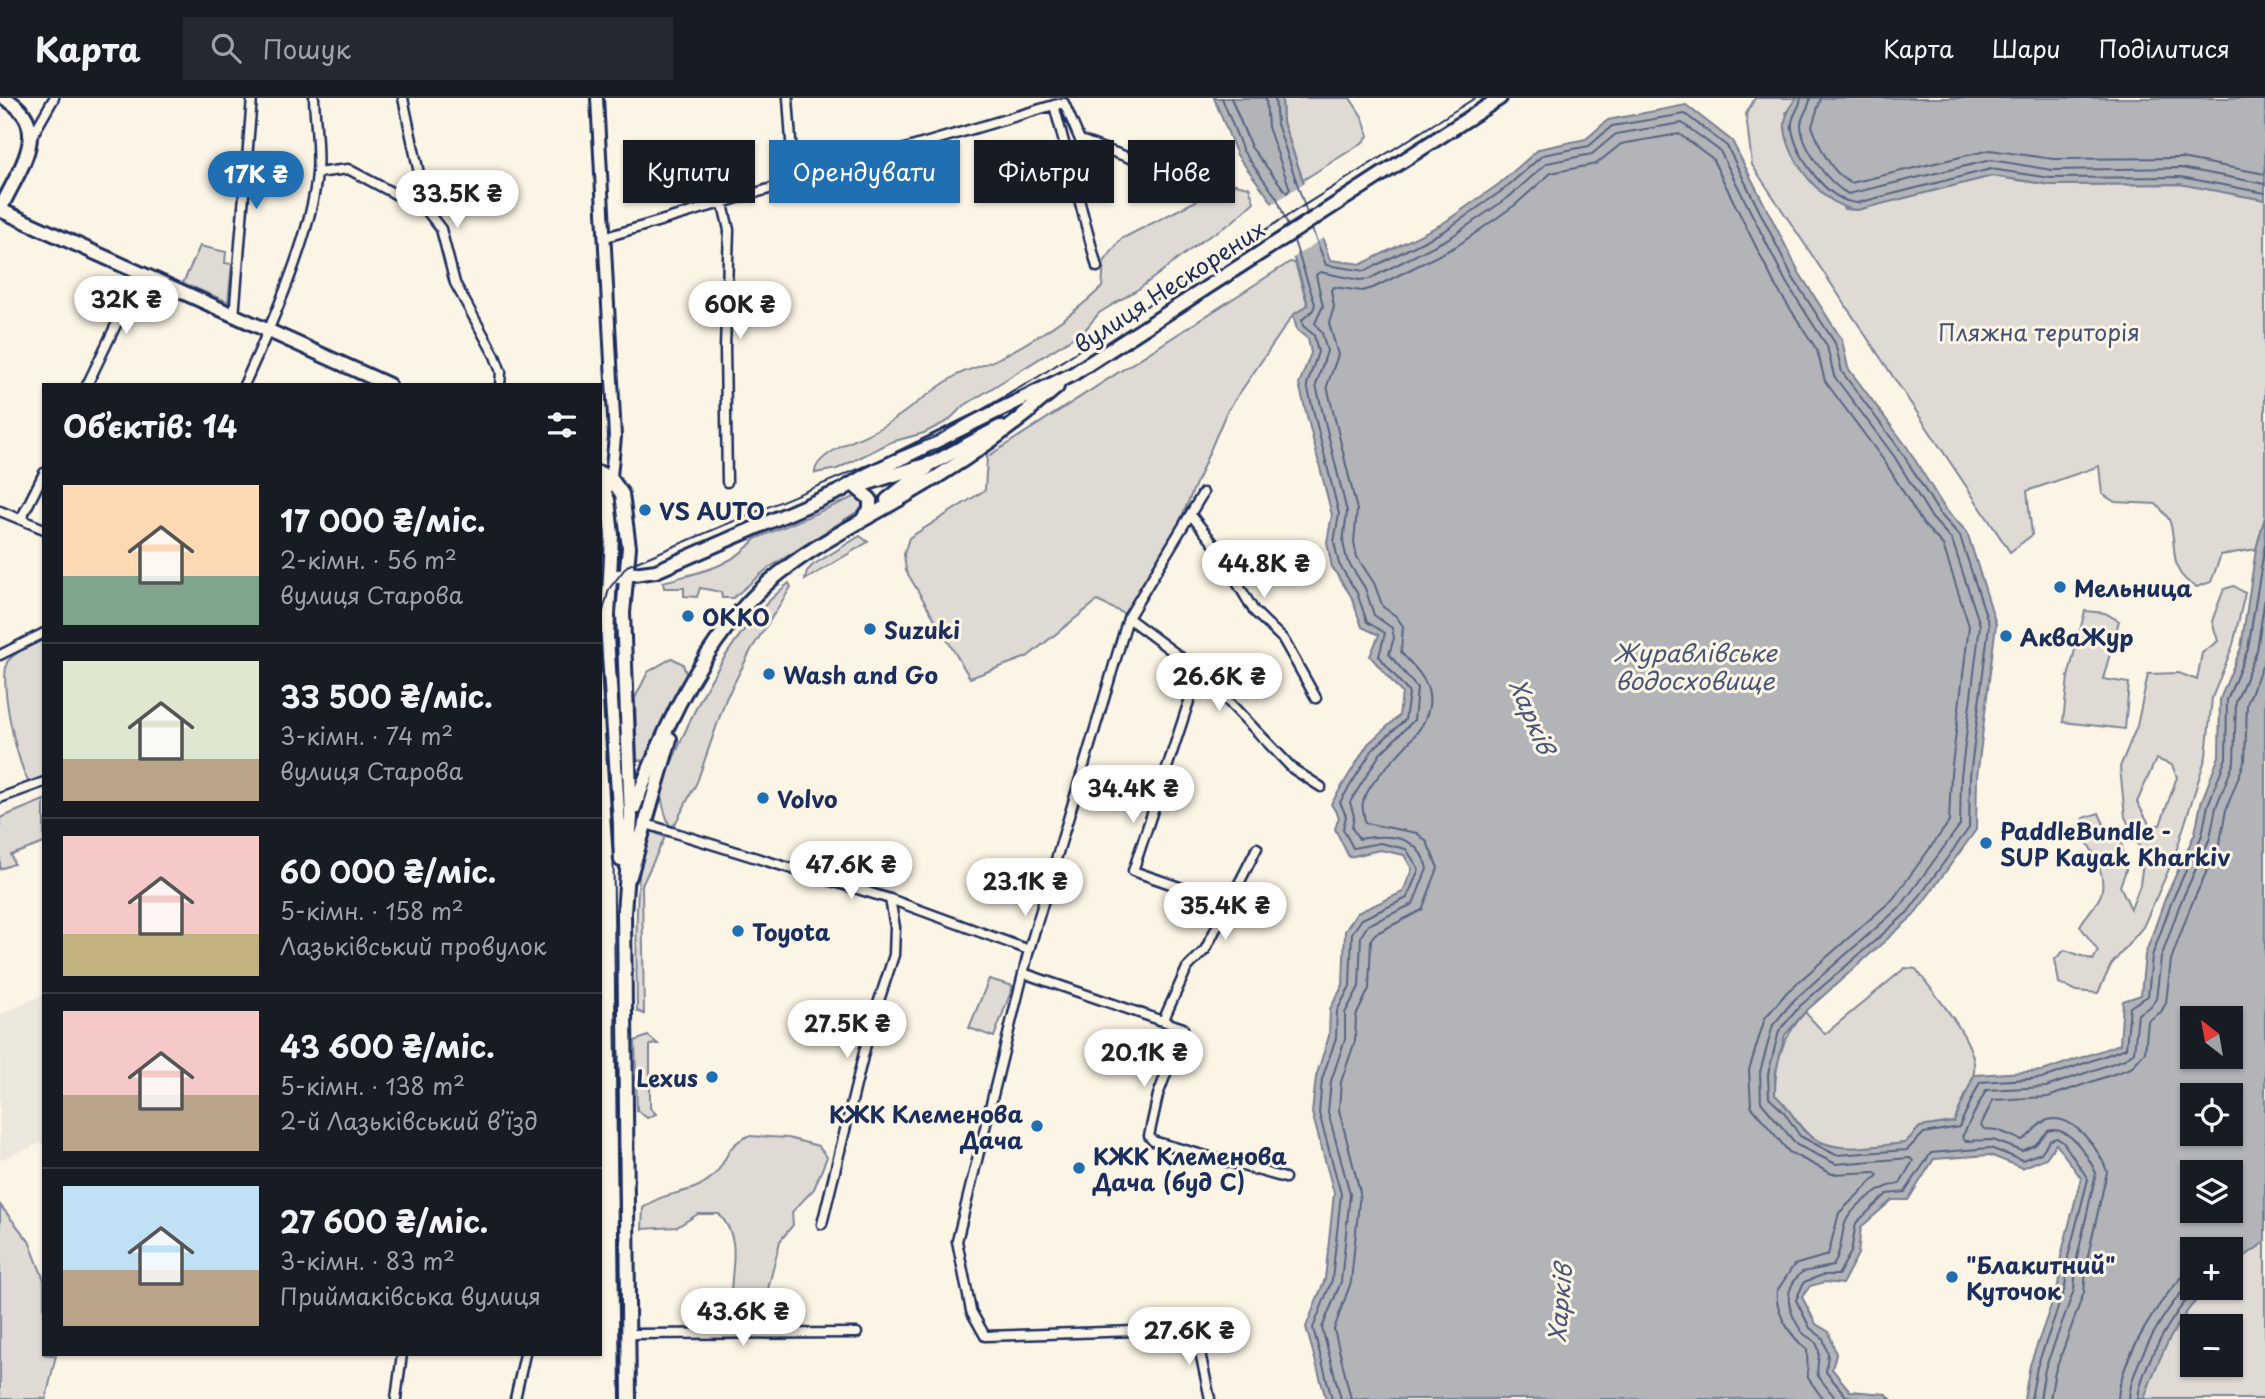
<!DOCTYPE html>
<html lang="uk">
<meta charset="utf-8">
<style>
:root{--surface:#171b24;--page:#242831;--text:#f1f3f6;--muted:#9ea1a6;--line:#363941;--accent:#1f6fb2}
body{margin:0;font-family:"Playpen Sans",sans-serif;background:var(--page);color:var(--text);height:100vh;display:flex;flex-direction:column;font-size:26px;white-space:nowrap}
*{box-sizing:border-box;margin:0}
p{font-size:23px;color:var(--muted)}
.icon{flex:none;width:38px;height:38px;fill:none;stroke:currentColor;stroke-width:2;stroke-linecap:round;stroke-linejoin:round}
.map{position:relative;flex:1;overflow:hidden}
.sheet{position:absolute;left:42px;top:285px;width:560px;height:973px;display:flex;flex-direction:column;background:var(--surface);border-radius:0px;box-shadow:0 2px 5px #0004}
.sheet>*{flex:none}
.banner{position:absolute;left:623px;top:42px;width:665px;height:63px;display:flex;gap:14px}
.needle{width:46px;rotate:329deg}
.tools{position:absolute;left:2180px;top:908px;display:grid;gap:14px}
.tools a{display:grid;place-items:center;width:63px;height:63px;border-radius:0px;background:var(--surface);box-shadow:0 2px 5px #0004;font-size:35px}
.price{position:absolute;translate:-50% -60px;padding:0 16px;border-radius:24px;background:#fff;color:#222;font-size:23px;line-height:46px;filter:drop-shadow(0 2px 4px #0008)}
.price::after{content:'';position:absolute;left:50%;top:42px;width:21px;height:16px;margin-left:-10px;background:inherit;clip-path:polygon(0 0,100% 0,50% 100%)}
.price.active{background:var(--accent);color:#fff}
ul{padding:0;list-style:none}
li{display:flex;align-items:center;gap:21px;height:175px;padding:0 21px}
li+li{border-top:2px solid var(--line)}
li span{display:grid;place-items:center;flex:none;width:196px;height:140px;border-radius:0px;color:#555}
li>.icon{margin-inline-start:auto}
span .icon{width:84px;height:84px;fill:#fffc;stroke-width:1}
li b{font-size:30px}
h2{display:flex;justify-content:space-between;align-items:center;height:84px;padding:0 21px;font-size:30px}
.chip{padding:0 24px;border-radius:0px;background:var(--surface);box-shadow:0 2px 5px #0004;font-size:24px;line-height:63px}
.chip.active{background:var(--accent);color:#fff}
header{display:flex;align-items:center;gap:42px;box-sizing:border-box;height:98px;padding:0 35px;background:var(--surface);border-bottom:2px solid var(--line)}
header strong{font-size:33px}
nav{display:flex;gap:38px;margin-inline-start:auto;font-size:24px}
.search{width:490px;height:63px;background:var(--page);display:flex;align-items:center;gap:18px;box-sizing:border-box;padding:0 24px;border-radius:0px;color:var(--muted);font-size:26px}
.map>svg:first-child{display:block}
</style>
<header>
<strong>Карта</strong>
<div class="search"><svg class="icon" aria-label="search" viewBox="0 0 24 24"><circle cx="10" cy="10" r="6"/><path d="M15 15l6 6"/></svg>Пошук</div>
<nav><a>Карта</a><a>Шари</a><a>Поділитися</a></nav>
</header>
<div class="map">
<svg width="2265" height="1301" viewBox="0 0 2265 1301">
<rect width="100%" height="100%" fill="#fcf5e5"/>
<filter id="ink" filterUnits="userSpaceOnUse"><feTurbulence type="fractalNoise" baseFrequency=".0143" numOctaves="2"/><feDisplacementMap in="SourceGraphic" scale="14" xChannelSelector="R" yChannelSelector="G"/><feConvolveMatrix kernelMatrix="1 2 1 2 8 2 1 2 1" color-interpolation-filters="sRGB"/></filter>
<g filter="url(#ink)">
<path fill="#ece7dc" d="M44 896V1047L40 1045 0 1062V917Z"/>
<path fill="#dfdbd4" stroke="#7d8599" stroke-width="2" fill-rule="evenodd" d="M1282 0H1350L1363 20 1368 38 1362 45 1303 82 1283 24Z
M1755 0H1796L1786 15 1844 111 1857 112 1992 78 2051 87 2180 86 2265 102V419L2256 451 2221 457 2211 484 2197 489C2167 476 2178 450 2170 424 2168 418 2161 411 2156 406L2115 404 2102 396 2099 368 2027 393 2032 437 2010 454 1752 67 1746 16Z
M1231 85 1249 89 1254 104 1231 125 1203 142 1140 190 1099 215 1085 232 962 309 948 323 924 335 891 344 837 371 815 375C814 358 854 342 868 336 901 321 926 295 957 277 971 270 987 267 1001 259 1036 241 1074 216 1102 189L1104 164 1121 141Z
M200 148 226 154 225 165 232 166 228 204 183 185Z
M1290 164 1295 165 1308 208 1293 217 1226 315 1168 451 1127 517 1097 503 1027 559 970 580 906 473 904 456 909 440 985 392 987 359Z
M859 397H863L866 408 767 471 733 500H722L721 494 700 490 697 499 684 498V490H664L663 484C698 474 731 470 755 441Z
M860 438 868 444 805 482 807 473 813 467Z
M789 485 791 489 751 552 726 601 697 684 675 726 670 729C667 720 661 707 662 698 664 679 674 660 681 643 706 584 739 526 789 485Z
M2234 488 2245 495 2233 547 2212 600 2206 658 2174 760 2143 829 2111 867 2098 895 2076 893 2059 885 2055 861 2065 852 2093 862 2098 853 2080 828C2085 818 2098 806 2101 796 2108 774 2089 746 2077 730L2083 720 2099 715 2107 733 2120 737 2126 772 2120 788 2131 811 2140 787 2144 758 2125 719 2120 669 2137 628 2148 576 2179 575 2197 582 2202 555 2218 543 2212 523 2224 491ZM2156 661 2172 667 2177 679 2160 727H2150L2137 704Z
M2085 513 2105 515 2119 523 2103 581 2129 585 2125 631 2063 624 2068 579Z
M44 541V679L29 685C16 660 0 590 7 564 15 553 32 548 44 541Z
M672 560 683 566 686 576 646 663 637 662 635 600 648 574Z
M44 702V745L11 757 14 766 0 771V720Z
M651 733 665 739 642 787 644 916 637 913C637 880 632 752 651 733Z
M1905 870 1916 871C1934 896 1978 944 1974 973 1972 990 1960 1009 1954 1024L1920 1029 1905 1045C1872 1048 1829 1059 1804 1032 1793 1020 1788 1008 1775 997 1775 961 1782 941 1805 914L1825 936Z
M989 881 1013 888 994 939 969 930Z
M648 938 658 946 650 947V1010L656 1016 647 1020 637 1012 635 943Z
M748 1038 788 1040 818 1048 827 1059 814 1091 792 1114 793 1127 780 1143 762 1215 750 1220 733 1213C725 1179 747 1146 719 1116H698L677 1129 642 1131 643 1110C666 1091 690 1099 712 1079 729 1064 723 1049 748 1038Z
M0 1107 29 1143 44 1182V1256L56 1257 46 1301H0Z
M2265 1144V1301H2144C2158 1261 2176 1219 2208 1190H2231V1168ZM2193 1228H2231V1267H2193Z"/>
<path fill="#b2b4b8" stroke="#767f94" stroke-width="2" fill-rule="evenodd" d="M1214 0H1282L1283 24 1330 162 1362 166 1442 126 1499 86 1539 51 1586 41 1608 22 1686 7 1732 43 1800 176 1842 242 1848 270 1907 349 1945 411 1967 434 1996 526 1977 679 1976 732 1913 818 1805 914 1785 937 1775 977V997C1788 1008 1793 1020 1803 1032 1829 1059 1872 1048 1905 1045L1920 1029 1954 1024 1974 977 2043 973 2120 946 2123 903 2141 897 2145 857 2165 801 2195 735 2201 705 2219 658 2220 601 2241 550 2256 451 2265 419V1144L2231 1168V1152H2193V1190H2208C2176 1219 2158 1261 2144 1301H2024L2030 1267 2058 1188 2061 1158 2081 1080 2056 1046 2046 1060 2022 1070 1990 1057 1934 1061 1908 1102H1892L1861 1129 1858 1156 1842 1186 1825 1184 1810 1188 1802 1199 1816 1226 1829 1234 1836 1256 1832 1271 1850 1293 1886 1296 1891 1301H1326L1306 1229 1325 1181 1334 1095 1312 1015 1316 979 1329 938 1330 911 1343 887 1345 833 1357 815 1403 794 1412 771 1404 757 1380 752 1349 759 1335 731 1339 719 1331 706 1368 646 1399 618 1402 595 1370 558 1379 537 1362 529 1351 498 1332 469 1327 444 1332 417 1299 286 1311 255 1308 241 1297 232 1293 217 1308 207 1299 174 1272 104 1237 57ZM2193 920H2231V959H2193ZM2193 998H2231V1036H2193ZM2193 1074H2231V1113H2193Z
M1796 0H2265V102L2180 86 2051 87 1992 78 1857 112C1824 109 1788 63 1785 30 1784 18 1790 10 1796 0Z"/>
<path fill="#fcf5e5" d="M1307 83 1326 138 1290 162 1269 108Z"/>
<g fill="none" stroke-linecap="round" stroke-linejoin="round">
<path stroke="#576482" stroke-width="2" d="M1222 0 1243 53 1277 100 1288 128
M1231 0 1251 49 1287 95 1290 91 1268 29 1266 0
M1275 0 1277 26 1307 115
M1801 0C1800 11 1790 18 1792 31 1796 59 1827 103 1857 105L1991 71 2051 80 2181 79 2265 95
M1810 0C1810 10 1801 17 1801 27 1802 50 1828 85 1848 96L1991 62 2052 72 2181 70 2265 86
M1821 0 1812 28C1820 50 1831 75 1851 85L1990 52 2053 61 2181 60 2265 76
M1312 131 1326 167 1365 173 1446 132 1503 92 1543 57 1589 48 1612 28 1685 16 1727 48 1793 180 1835 245 1842 274 1901 353 1939 415 1960 438 1989 527 1970 678 1969 730 1908 814 1800 908 1779 933 1768 976 1769 1000 1784 1014 1800 1038 1836 1057 1907 1052 1924 1035 1959 1029 1980 984 2044 980 2126 950 2130 909 2148 898 2152 858 2172 803 2202 737 2208 707 2226 660 2227 602 2248 551 2265 446
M1294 143 1315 206 1313 212 1302 222 1303 228 1314 237 1318 254 1307 287 1339 416 1334 444 1339 466 1357 495 1367 524 1385 535 1379 558 1409 595 1405 622 1373 651 1340 704 1346 718 1343 731 1353 750 1380 745 1406 751 1419 771 1407 800 1362 821 1352 835 1350 888 1337 913 1336 940 1322 981 1319 1015 1341 1096 1332 1182 1313 1230 1332 1301
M1341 1301 1322 1230 1341 1184 1350 1096 1328 1014 1331 983 1345 941V915L1359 889 1361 838 1368 827 1413 806 1427 771C1419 736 1388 736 1359 741L1352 730 1354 718 1350 704 1380 656 1414 622 1417 590 1389 556 1394 540 1392 530 1374 517 1365 490 1347 462 1343 444 1347 414 1316 287 1327 253 1322 235 1315 225 1323 208 1316 177 1320 174 1359 182 1369 181 1451 139 1509 99 1547 65 1592 56 1616 36 1682 25 1720 53 1786 184 1827 248 1834 278 1894 358 1932 420 1952 442 1980 527 1961 678 1960 727 1901 808 1794 902 1773 927 1760 974 1761 1004 1797 1047 1836 1066 1910 1060 1913 1063 1900 1085C1882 1088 1857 1104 1847 1121 1840 1133 1844 1150 1833 1168L1802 1174C1781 1193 1788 1213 1802 1234 1806 1239 1812 1240 1816 1245 1823 1255 1815 1267 1818 1278L1836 1301
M1351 1301 1334 1231 1351 1184 1360 1094 1339 1012 1341 984 1355 943 1356 918 1369 891 1371 841 1375 836 1422 812 1438 770 1427 744 1417 735 1365 725C1365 718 1361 709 1363 704 1376 663 1448 631 1425 584 1420 573 1409 564 1401 554L1403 528 1396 518 1383 509 1374 485 1357 459 1354 444 1357 412 1327 288 1338 257 1329 225 1334 209 1331 192 1334 189 1362 193 1373 190 1457 148 1515 107 1551 75 1596 66 1621 46 1679 36 1712 60 1776 189 1817 252 1825 283 1885 364 1923 426 1943 447 1969 528 1951 675 1949 724 1893 801 1787 894 1765 920 1749 972 1751 1008 1789 1054 1832 1076 1875 1074 1878 1077 1839 1115 1828 1157 1794 1167 1777 1193C1774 1215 1792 1239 1807 1252L1808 1280 1823 1301
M1862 1301 1846 1298 1826 1274 1828 1256 1823 1240 1810 1230 1796 1202 1804 1184 1823 1177H1838L1851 1154 1856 1125 1887 1096 1905 1094 1931 1055 1990 1050 2022 1062 2041 1055 2050 1042 2057 1040 2063 1044 2088 1081 2068 1159 2065 1190 2037 1269 2031 1301
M2040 1301 2045 1271 2074 1192 2077 1160 2096 1075C2088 1058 2069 1026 2048 1033L2035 1047 2022 1053 1993 1042 1965 1043 1962 1039 1986 992 2046 989 2125 961 2134 954 2138 916 2150 909 2156 901 2161 860 2180 806 2210 740 2216 709 2234 664 2236 604 2257 553 2265 499
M2050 1301 2055 1274 2084 1194 2087 1162 2107 1074C2101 1053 2073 1015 2048 1022 2036 1025 2033 1037 2022 1042L1997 1032 1984 1031 1981 1027 1993 1002 2048 999 2131 970 2145 954 2148 923 2161 914 2166 905 2171 862 2190 810 2220 744 2226 712 2245 662 2247 606 2265 561
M2118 1301C2120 1261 2163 1194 2193 1169
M2129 1301C2131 1267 2168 1205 2193 1183
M2138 1301C2141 1269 2174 1212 2198 1190"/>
<defs>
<path id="minor" d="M403 0 427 113
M788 0 794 85
M1054 7 1064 5 1080 42 1163 72 1194 58
M31 40 54 0
M317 75 348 71 427 113 441 131 455 185 495 258 501 274 500 287
M723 106 729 132 725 250 727 384
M606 139 1054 7 1097 169
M234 219 252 0
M87 287 140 177
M244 287C270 230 312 137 317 75 319 51 315 24 314 0
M1203 395 1128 520 1029 852 957 1143 971 1213 985 1238 1195 1231 1210 1301
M0 413 44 431
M1191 417 1214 446 1254 513 1283 541 1316 600
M21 421 44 375
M1128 520 1199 573 1293 671 1321 689
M0 557 44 535
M1199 573 1133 773 1229 806
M0 700 44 684
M643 725 890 801 1029 852
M1023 875 1183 930 1158 997 1149 1038 1153 1043 1285 1080
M1163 923 1187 870 1205 852 1257 750
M822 1126 870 930 894 857 895 829 890 801
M629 1236 857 1235
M396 1301 402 1256
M515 1301 525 1256"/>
<path id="secondary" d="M597 0 615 339 610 388"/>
<path id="primary" d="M4 0C56 28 17 73 0 112L389 287
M1023 317 1057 289
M600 375 612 382 622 396 629 449 623 515 631 719 624 815 629 1301
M600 384 608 402 612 437 607 539 621 762
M859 388 935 364 1000 329
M856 389 870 401V412L864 419
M887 402 927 370
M611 479 656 473 840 393 865 378 1073 276 1500 0
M634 710C664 629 704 541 770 483 811 448 859 425 905 398 949 373 990 345 1029 314
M630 778 670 641"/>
</defs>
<use href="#minor" stroke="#1b2f5e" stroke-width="13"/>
<use href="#secondary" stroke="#1b2f5e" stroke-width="16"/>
<use href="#primary" stroke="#1b2f5e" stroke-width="18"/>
<use href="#minor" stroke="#fcf5e5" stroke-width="8"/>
<use href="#secondary" stroke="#fcf5e5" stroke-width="10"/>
<use href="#primary" stroke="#fcf5e5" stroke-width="12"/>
<path stroke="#1b2f5e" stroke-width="2" d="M600 524 609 491 627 468 937 338 1038 279 1198 174 1475 0
M600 527 613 725 620 1301"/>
</g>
</g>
<g fill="#1f6fb2" stroke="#fcf5e5" stroke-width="2.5">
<circle cx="645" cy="412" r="7"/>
<circle cx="2060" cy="489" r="7"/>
<circle cx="688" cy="518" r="7"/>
<circle cx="870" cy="531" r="7"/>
<circle cx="2006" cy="538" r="7"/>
<circle cx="769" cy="576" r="7"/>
<circle cx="763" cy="700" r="7"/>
<circle cx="1986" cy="745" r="7"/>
<circle cx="738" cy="833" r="7"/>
<circle cx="712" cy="979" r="7"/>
<circle cx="1037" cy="1028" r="7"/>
<circle cx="1079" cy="1070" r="7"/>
<circle cx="1952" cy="1179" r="7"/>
</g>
<g text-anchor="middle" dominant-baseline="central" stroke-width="6" stroke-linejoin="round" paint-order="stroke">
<g font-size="23" fill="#1b2f5e" stroke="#fcf5e5">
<text transform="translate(1169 188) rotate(-33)">вулиця Нескорених</text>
</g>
<g font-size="23" fill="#425176" stroke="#fcf5e5">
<text x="2039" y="233">Пляжна територія</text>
</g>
<g font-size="23" font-weight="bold" fill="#1b2f5e" stroke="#fcf5e5" text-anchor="start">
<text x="659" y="412">VS AUTO</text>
<text x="2074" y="489">Мельница</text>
<text x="702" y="518">ОККО</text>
<text x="884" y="531">Suzuki</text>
<text x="2020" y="538">АкваЖур</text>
<text x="783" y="576">Wash and Go</text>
<text x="777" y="700">Volvo</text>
<text x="2000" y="732">PaddleBundle -<tspan x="2000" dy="26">SUP Kayak Kharkiv</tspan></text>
<text x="752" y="833">Toyota</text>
<text x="698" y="979" text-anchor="end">Lexus</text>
<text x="1023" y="1015" text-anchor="end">КЖК Клеменова<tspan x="1023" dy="26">Дача</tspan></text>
<text x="1093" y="1057">КЖК Клеменова<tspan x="1093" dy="26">Дача (буд С)</tspan></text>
<text x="1966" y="1166">"Блакитний"<tspan x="1966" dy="26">Куточок</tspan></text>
</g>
<g font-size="24" font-style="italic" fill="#485779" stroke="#fcf5e5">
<text x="1695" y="554">Журавлівське<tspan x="1695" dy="28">водосховище</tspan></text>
<text transform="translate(1533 618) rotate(67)">Харків</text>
<text transform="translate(1559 1205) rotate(-85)">Харків</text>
</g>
</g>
</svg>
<div class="tools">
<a><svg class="needle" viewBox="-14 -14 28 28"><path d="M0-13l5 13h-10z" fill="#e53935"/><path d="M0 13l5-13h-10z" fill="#9ea1a6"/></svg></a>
<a><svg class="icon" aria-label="locate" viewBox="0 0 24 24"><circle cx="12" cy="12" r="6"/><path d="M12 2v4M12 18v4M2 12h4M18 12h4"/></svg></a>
<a><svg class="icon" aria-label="layers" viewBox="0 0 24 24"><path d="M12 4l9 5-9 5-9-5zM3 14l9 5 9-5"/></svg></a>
<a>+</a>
<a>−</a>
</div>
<b class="price active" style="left:256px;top:113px">17K ₴</b>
<b class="price" style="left:457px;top:132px">33.5K ₴</b>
<b class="price" style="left:126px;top:238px">32K ₴</b>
<b class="price" style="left:740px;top:243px">60K ₴</b>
<b class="price" style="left:1264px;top:502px">44.8K ₴</b>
<b class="price" style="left:1219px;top:615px">26.6K ₴</b>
<b class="price" style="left:1133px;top:727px">34.4K ₴</b>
<b class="price" style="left:851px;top:803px">47.6K ₴</b>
<b class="price" style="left:1025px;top:820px">23.1K ₴</b>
<b class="price" style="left:1225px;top:844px">35.4K ₴</b>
<b class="price" style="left:847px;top:962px">27.5K ₴</b>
<b class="price" style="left:1144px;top:991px">20.1K ₴</b>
<b class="price" style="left:743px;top:1250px">43.6K ₴</b>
<b class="price" style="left:1189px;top:1269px">27.6K ₴</b>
<div class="banner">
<a class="chip">Купити</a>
<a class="chip active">Орендувати</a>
<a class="chip">Фільтри</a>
<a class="chip">Нове</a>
</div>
<section class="sheet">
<h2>Об’єктів: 14<svg class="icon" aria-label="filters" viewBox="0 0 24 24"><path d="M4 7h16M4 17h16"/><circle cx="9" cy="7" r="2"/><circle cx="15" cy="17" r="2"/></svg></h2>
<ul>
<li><span style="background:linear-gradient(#ffd9b3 65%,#7fa58c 0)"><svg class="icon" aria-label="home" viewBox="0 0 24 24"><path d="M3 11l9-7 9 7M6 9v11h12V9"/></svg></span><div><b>17 000 ₴/міс.</b><p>2-кімн. · 56 m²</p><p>вулиця Старова</p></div></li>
<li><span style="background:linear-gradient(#dfe7d0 70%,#b9a48a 0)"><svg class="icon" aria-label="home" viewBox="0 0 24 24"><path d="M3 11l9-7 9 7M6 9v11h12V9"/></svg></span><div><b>33 500 ₴/міс.</b><p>3-кімн. · 74 m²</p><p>вулиця Старова</p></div></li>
<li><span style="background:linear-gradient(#f6c9c9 70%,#c2b280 0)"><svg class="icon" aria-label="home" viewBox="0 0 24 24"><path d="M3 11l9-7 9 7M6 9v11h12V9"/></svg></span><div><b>60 000 ₴/міс.</b><p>5-кімн. · 158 m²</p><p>Лазьківський провулок</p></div></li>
<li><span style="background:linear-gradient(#f6c9c9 60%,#b9a48a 0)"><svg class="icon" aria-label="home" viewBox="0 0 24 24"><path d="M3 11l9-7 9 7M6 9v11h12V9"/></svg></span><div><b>43 600 ₴/міс.</b><p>5-кімн. · 138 m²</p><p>2-й Лазьківський в’їзд</p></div></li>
<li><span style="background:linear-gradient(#bfe0f5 60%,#b9a48a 0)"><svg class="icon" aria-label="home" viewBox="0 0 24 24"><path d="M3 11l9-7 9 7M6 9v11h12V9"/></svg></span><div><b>27 600 ₴/міс.</b><p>3-кімн. · 83 m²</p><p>Приймаківська вулиця</p></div></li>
</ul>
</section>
</div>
